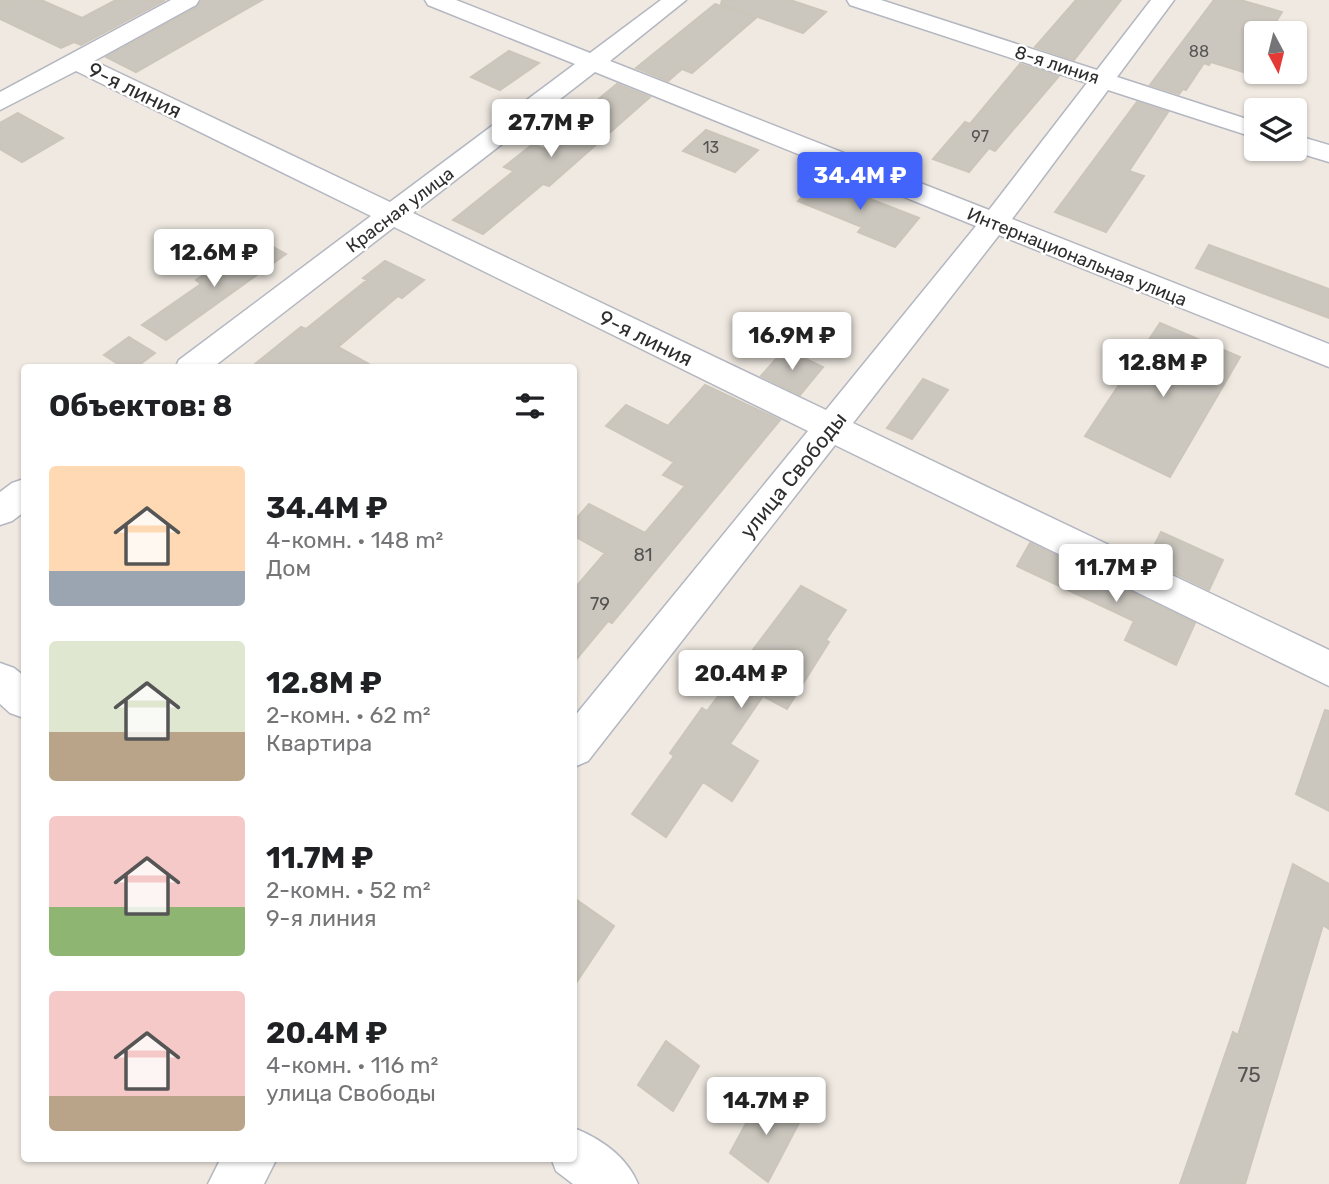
<!DOCTYPE html>
<html lang="ru">
<meta charset="utf-8">
<style>
:root{--surface:#fff;--page:#f2f2f2;--text:#202124;--muted:#757577;--accent:#4264fb}
body{margin:0;font-family:Rubik,sans-serif;background:var(--page);color:var(--text);height:100vh;display:flex;flex-direction:column;font-size:26px;white-space:nowrap}
*{box-sizing:border-box;margin:0}
p{font-size:23px;color:var(--muted)}
.icon{flex:none;width:38px;height:38px;fill:none;stroke:currentColor;stroke-width:2;stroke-linecap:round;stroke-linejoin:round}
.map{position:relative;flex:1;overflow:hidden}
.details{position:absolute;left:21px;top:364px;width:556px;height:798px;display:flex;flex-direction:column;background:var(--surface);border-radius:7px;box-shadow:0 2px 5px #0004}
.details>*{flex:none}
.needle{width:46px;rotate:173deg}
.controls{position:absolute;left:1244px;top:21px;display:grid;gap:14px}
.controls a{display:grid;place-items:center;width:63px;height:63px;border-radius:7px;background:var(--surface);box-shadow:0 2px 5px #0004;font-size:35px}
.price{position:absolute;translate:-50% -60px;padding:0 16px;border-radius:7px;background:#fff;color:#222;font-size:23px;line-height:46px;filter:drop-shadow(0 2px 4px #0008)}
.price::after{content:'';position:absolute;left:50%;top:42px;width:21px;height:16px;margin-left:-10px;background:inherit;clip-path:polygon(0 0,100% 0,50% 100%)}
.price.active{background:var(--accent);color:#fff}
ul{padding:0;list-style:none}
li{display:flex;align-items:center;gap:21px;height:175px;padding:0 28px}
li span{display:grid;place-items:center;flex:none;width:196px;height:140px;border-radius:7px;color:#555}
li>.icon{margin-inline-start:auto}
span .icon{width:84px;height:84px;fill:#fffc;stroke-width:1}
li b{font-size:30px}
h2{display:flex;justify-content:space-between;align-items:center;height:84px;padding:0 28px;font-size:30px}
.map>svg:first-child{display:block}
</style>
<div class="map">
<svg width="1329" height="1184" viewBox="0 0 1329 1184">
<rect width="100%" height="100%" fill="#efe9e1"/>
<path fill="#cbc7bf" stroke="#cbc5ba" stroke-width="2" d="M0 0H41L82 18 116 0H165L81 45 74 42 61 48 0 19Z
M202 0H262L136 72 106 57 197 7Z
M722 0H790L826 12 803 33 721 4Z
M1076 0H1121L1074 60 1035 47Z
M1214 0H1240L1282 12 1269 33H1256V76L1211 62 1209 65 1204 63 1186 90 1183 89 1179 94 1150 85Z
M715 4 756 18 692 73 682 69 668 81 636 68Z
M509 51 539 63 500 90 471 77Z
M1020 64 1059 76 995 151 989 148 969 172 933 159 965 122 970 124Z
M617 84 650 97 549 186 543 184 483 234 453 220 514 171 504 167 533 144 544 149 594 109 589 107Z
M1137 102 1168 112 1129 171 1144 176 1106 232 1055 212Z
M18 113 63 138 22 162 0 149V123Z
M706 130 758 150 735 172 683 151Z
M820 177 848 188 847 190 919 218 895 247 858 232 862 227 798 201Z
M261 240 286 254 166 340 142 325 201 284 196 280 223 261 227 263Z
M1209 245 1329 289V318L1196 268Z
M385 261 424 280 402 298 398 296 338 347 376 368H250L301 327 306 329 367 280 363 278Z
M1160 323 1240 357 1170 477 1085 436Z
M129 337 155 353 135 368H124L104 355Z
M785 349 823 367 800 395 761 376Z
M923 379 948 390 912 439 887 428Z
M705 385 780 420 612 623 608 621 574 662V589L605 553 574 536V521L589 504 645 533 685 486 663 475 674 462 606 426 626 405 668 426Z
M1161 532 1223 560 1209 590 1147 560Z
M1030 543 1195 623 1176 665 1125 640 1134 621 1017 566Z
M801 586 846 610 826 640 829 642 787 709 763 696 730 744 758 761 732 801 703 782 666 837 632 814 674 756 670 753 702 708 707 711Z
M1325 710 1329 711V811L1296 794Z
M1293 864 1329 884V929L1323 925 1245 1184H1180L1233 1032 1238 1035Z
M574 898 614 926 574 986Z
M666 1041 699 1066 673 1111 638 1085Z
M763 1092 801 1119 768 1182 730 1153Z"/>
<g fill="none" stroke-linecap="round" stroke-linejoin="round">
<defs>
<path id="minor" d="M171 0H199L196 5 94 61 390 202 575 64 428 5 425 0H456L590 53 661 0H686L610 61 989 210 1087 83 850 5 847 0H881L1097 70 1151 0H1174L1117 77 1256 122V138L1108 90 1012 219 1329 344V367L999 235 853 423 1329 650V686L835 445 588 761 574 767V717L808 431 394 227 212 368H175L179 360 371 216 76 71 0 110V92ZM595 72 976 226 826 410 413 213Z
M1295 135 1329 145V162L1286 149H1295Z
M24 479V512L12 521 0 525V492L12 483Z
M0 663 14 668 24 676V718L10 713 0 704Z
M574 1128C601 1139 627 1157 638 1184H573L556 1171 551 1158H574Z
M221 1158H277L264 1184H208Z"/>
</defs>
<use href="#minor" stroke="#b4b7c1" stroke-width="3"/>
<use href="#minor" fill="#fff" fill-rule="evenodd"/>
</g>
<g text-anchor="middle" dominant-baseline="central" stroke-width="5" stroke-linejoin="round" paint-order="stroke">
<g font-size="16" fill="#555452">
<text x="1199" y="51">88</text>
<text x="980" y="136">97</text>
<text x="711" y="147">13</text>
</g>
<g font-size="18" fill="#2e2e2e" stroke="#fff">
<text transform="translate(1057 65) rotate(18)">8-я линия</text>
<text transform="translate(400 210) rotate(-37)">Красная улица</text>
<text transform="translate(1077 257) rotate(22)">Интернациональная улица</text>
</g>
<g font-size="18" fill="#555452">
<text x="643" y="555">81</text>
<text x="600" y="604">79</text>
</g>
<g font-size="21" fill="#2e2e2e" stroke="#fff">
<text transform="translate(135 90) rotate(26)">9-я линия</text>
<text transform="translate(646 338) rotate(26)">9-я линия</text>
<text transform="translate(793 475) rotate(-51)">улица Свободы</text>
</g>
<g font-size="21" fill="#555452">
<text x="1249" y="1074">75</text>
</g>
</g>
</svg>
<div class="controls">
<a><svg class="needle" viewBox="-14 -14 28 28"><path d="M0-13l5 13h-10z" fill="#e53935"/><path d="M0 13l5-13h-10z" fill="#757577"/></svg></a>
<a><svg class="icon" aria-label="layers" viewBox="0 0 24 24"><path d="M12 4l9 5-9 5-9-5zM3 14l9 5 9-5"/></svg></a>
</div>
<b class="price" style="left:551px;top:159px">27.7M ₽</b>
<b class="price active" style="left:860px;top:212px">34.4M ₽</b>
<b class="price" style="left:214px;top:289px">12.6M ₽</b>
<b class="price" style="left:792px;top:372px">16.9M ₽</b>
<b class="price" style="left:1163px;top:399px">12.8M ₽</b>
<b class="price" style="left:1116px;top:604px">11.7M ₽</b>
<b class="price" style="left:741px;top:710px">20.4M ₽</b>
<b class="price" style="left:766px;top:1137px">14.7M ₽</b>
<section class="details">
<h2>Объектов: 8<svg class="icon" aria-label="filters" viewBox="0 0 24 24"><path d="M4 7h16M4 17h16"/><circle cx="9" cy="7" r="2"/><circle cx="15" cy="17" r="2"/></svg></h2>
<ul>
<li><span style="background:linear-gradient(#ffd9b3 75%,#9aa5b1 0)"><svg class="icon" aria-label="home" viewBox="0 0 24 24"><path d="M3 11l9-7 9 7M6 9v11h12V9"/></svg></span><div><b>34.4M ₽</b><p>4-комн. · 148 m²</p><p>Дом</p></div></li>
<li><span style="background:linear-gradient(#dfe7d0 65%,#b9a48a 0)"><svg class="icon" aria-label="home" viewBox="0 0 24 24"><path d="M3 11l9-7 9 7M6 9v11h12V9"/></svg></span><div><b>12.8M ₽</b><p>2-комн. · 62 m²</p><p>Квартира</p></div></li>
<li><span style="background:linear-gradient(#f6c9c9 65%,#8fb573 0)"><svg class="icon" aria-label="home" viewBox="0 0 24 24"><path d="M3 11l9-7 9 7M6 9v11h12V9"/></svg></span><div><b>11.7M ₽</b><p>2-комн. · 52 m²</p><p>9-я линия</p></div></li>
<li><span style="background:linear-gradient(#f6c9c9 75%,#b9a48a 0)"><svg class="icon" aria-label="home" viewBox="0 0 24 24"><path d="M3 11l9-7 9 7M6 9v11h12V9"/></svg></span><div><b>20.4M ₽</b><p>4-комн. · 116 m²</p><p>улица Свободы</p></div></li>
</ul>
</section>
</div>
